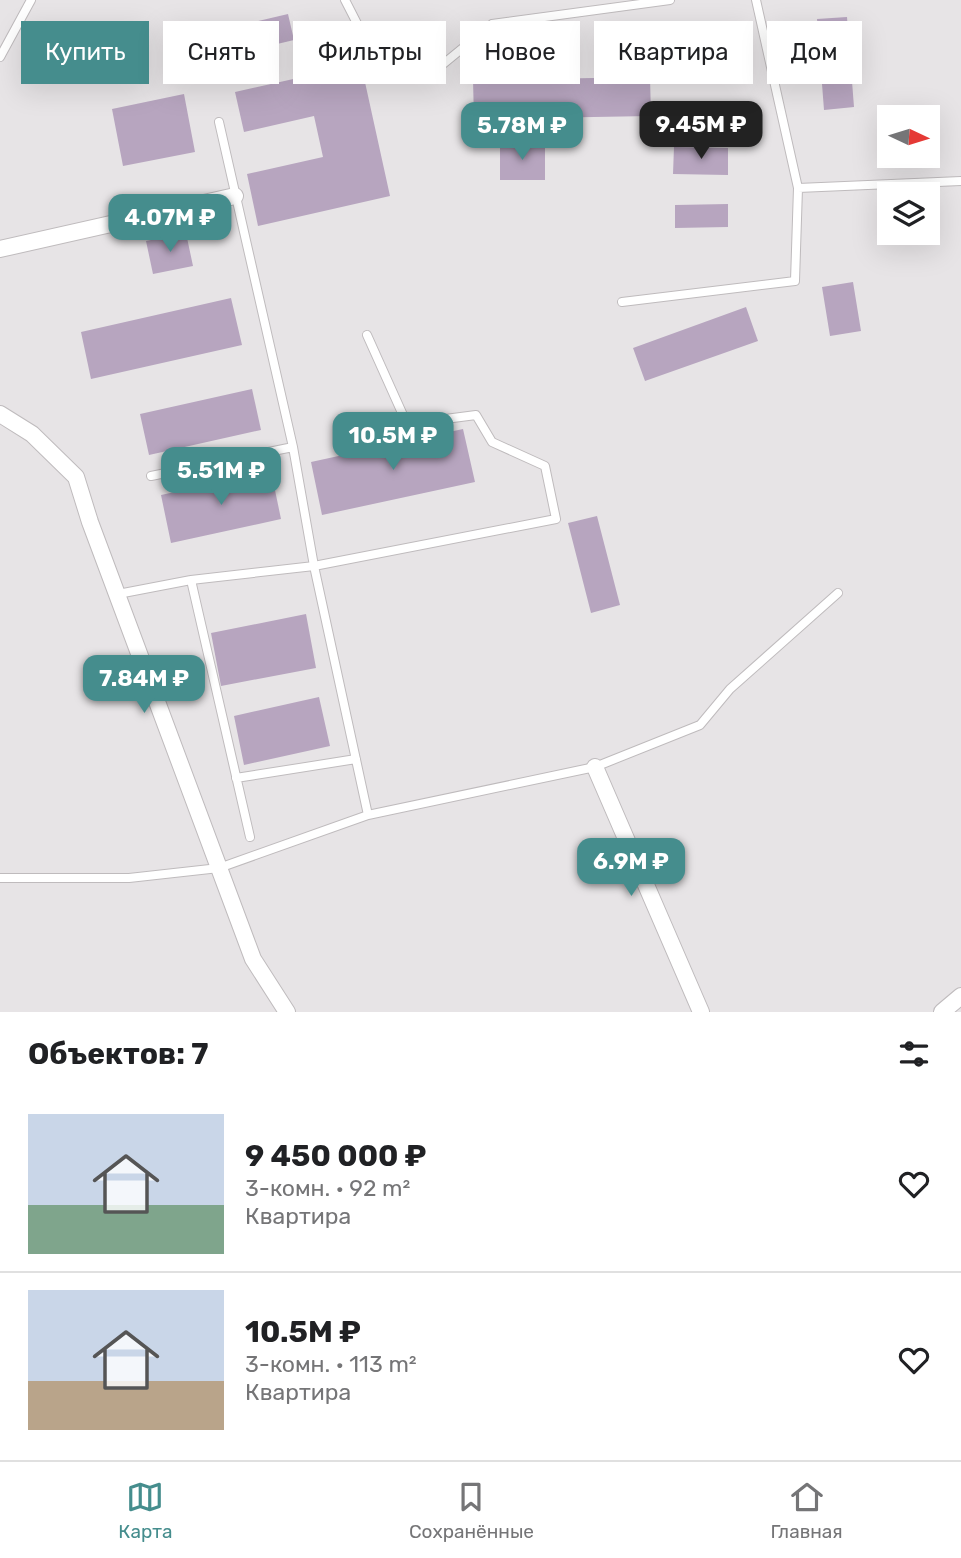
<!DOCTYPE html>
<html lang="ru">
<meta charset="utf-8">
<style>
:root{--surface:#fff;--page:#f2f2f2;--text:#202124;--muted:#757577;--line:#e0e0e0;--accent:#458d8d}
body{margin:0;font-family:Rubik,sans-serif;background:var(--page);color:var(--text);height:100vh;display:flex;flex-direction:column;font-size:26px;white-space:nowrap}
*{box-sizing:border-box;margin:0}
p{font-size:23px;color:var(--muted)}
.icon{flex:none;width:38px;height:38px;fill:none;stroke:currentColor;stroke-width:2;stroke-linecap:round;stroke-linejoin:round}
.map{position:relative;height:1012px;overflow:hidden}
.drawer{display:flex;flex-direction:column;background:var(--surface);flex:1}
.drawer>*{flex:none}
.top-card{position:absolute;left:21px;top:21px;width:920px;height:63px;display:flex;gap:14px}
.needle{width:46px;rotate:94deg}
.controls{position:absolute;left:877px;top:105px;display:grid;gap:14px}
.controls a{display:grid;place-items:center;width:63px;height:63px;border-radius:0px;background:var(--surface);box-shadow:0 7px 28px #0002;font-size:35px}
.price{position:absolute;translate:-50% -60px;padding:0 16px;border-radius:14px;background:var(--accent);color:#fff;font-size:23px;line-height:46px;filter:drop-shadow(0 2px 4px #0008)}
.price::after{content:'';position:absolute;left:50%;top:42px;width:21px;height:16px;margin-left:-10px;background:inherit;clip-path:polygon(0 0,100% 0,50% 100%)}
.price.on{background:#222;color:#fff}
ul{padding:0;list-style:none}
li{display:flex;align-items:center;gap:21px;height:175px;padding:0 28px}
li+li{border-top:2px solid var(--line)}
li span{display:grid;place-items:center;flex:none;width:196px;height:140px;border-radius:0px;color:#555}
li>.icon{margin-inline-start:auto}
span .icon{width:84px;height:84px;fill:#fffc;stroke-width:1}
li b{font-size:30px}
h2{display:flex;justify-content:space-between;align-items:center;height:84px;padding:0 28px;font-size:30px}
.chip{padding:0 24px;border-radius:0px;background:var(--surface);box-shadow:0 7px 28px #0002;font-size:24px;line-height:63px}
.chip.on{background:var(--accent);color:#fff}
.menu{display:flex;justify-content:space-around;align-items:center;height:98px;border-top:2px solid var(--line);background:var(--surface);font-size:19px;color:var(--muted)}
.menu a{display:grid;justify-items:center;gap:4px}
.menu .on{color:var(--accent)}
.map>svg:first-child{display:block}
</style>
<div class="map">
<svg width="961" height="1012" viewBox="0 0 961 1012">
<rect width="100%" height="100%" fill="#e7e4e6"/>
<path fill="#b7a5bf" d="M288 14 294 40 206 61 200 35Z
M847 17 854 107 824 110 817 19Z
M361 64 390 196 258 226 247 174 323 157 314 116 244 132 235 92Z
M650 77 651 116 474 119 473 80Z
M184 94 195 152 123 166 112 109Z
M673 104H731V127H673Z
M500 145H545V180H500Z
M674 147 728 148V175L673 174Z
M728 204V227L675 228V205Z
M186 233 193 266 153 274 146 241Z
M853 282 861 331 830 336 822 287Z
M231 298 242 345 91 379 81 332Z
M746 307 758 341 645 381 633 348Z
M252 389 261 430 149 455 140 414Z
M463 429 475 482 322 515 311 462Z
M271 471 281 519 171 543 161 495Z
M597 516 620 605 591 613 568 523Z
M306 614 316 668 221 686 211 633Z
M319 697 330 746 244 765 234 716Z"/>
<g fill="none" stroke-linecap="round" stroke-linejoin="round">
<defs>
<path id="service" d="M345 0 366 41 415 63 442 65 492 24 670 0
M756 0 798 188 961 181
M0 57 31 0
M219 122 293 447 314 566 368 815
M622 302 795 281 798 188
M151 476 293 447
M191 580 250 837
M118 594 191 580 314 566 556 519 545 466 492 442 476 415 407 424 367 335
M236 778 356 759
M0 878H129L219 868 368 815 595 767 700 725 730 689 838 593"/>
<path id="minor" d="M0 249 235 196
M0 414 32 434 76 477 90 522 253 959 287 1012
M595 767 701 1012
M942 1012 961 996"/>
</defs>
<use href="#service" stroke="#bfbbbd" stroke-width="10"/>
<use href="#minor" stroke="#bfbbbd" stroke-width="18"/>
<use href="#service" stroke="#fff" stroke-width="8"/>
<use href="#minor" stroke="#fff" stroke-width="16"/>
</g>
</svg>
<div class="controls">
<a><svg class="needle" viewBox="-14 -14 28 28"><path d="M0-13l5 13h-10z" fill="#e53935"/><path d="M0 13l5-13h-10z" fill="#757577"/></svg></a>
<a><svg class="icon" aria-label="layers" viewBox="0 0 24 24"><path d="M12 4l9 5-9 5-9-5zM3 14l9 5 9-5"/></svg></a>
</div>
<b class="price on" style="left:701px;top:161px">9.45M ₽</b>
<b class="price" style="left:522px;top:162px">5.78M ₽</b>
<b class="price" style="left:170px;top:254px">4.07M ₽</b>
<b class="price" style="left:393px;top:472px">10.5M ₽</b>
<b class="price" style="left:221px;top:507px">5.51M ₽</b>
<b class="price" style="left:144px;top:715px">7.84M ₽</b>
<b class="price" style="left:631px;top:898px">6.9M ₽</b>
<div class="top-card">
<a class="chip on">Купить</a>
<a class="chip">Снять</a>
<a class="chip">Фильтры</a>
<a class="chip">Новое</a>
<a class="chip">Квартира</a>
<a class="chip">Дом</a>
</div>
</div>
<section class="drawer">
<h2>Объектов: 7<svg class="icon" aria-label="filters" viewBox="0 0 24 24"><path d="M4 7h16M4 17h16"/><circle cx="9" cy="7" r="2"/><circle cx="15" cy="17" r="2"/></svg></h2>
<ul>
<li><span style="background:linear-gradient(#c9d6e8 65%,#7fa58c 0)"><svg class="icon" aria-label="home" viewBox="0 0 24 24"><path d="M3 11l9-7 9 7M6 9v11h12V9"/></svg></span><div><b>9 450 000 ₽</b><p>3-комн. · 92 m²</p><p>Квартира</p></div><svg class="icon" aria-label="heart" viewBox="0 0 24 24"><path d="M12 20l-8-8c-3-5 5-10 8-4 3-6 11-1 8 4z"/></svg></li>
<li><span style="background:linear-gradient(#c9d6e8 65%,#b9a48a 0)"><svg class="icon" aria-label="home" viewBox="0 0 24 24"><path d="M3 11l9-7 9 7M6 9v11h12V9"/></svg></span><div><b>10.5M ₽</b><p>3-комн. · 113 m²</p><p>Квартира</p></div><svg class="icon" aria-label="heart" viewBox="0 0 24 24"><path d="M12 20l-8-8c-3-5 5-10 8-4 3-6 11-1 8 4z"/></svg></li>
</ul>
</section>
<nav class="menu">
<a class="on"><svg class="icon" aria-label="map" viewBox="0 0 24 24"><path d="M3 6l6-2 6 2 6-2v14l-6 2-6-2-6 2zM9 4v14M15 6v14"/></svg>Карта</a>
<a><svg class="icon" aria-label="saved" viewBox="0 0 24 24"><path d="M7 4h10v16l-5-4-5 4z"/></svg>Сохранённые</a>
<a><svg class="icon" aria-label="home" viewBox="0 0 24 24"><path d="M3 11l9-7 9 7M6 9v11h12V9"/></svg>Главная</a>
</nav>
